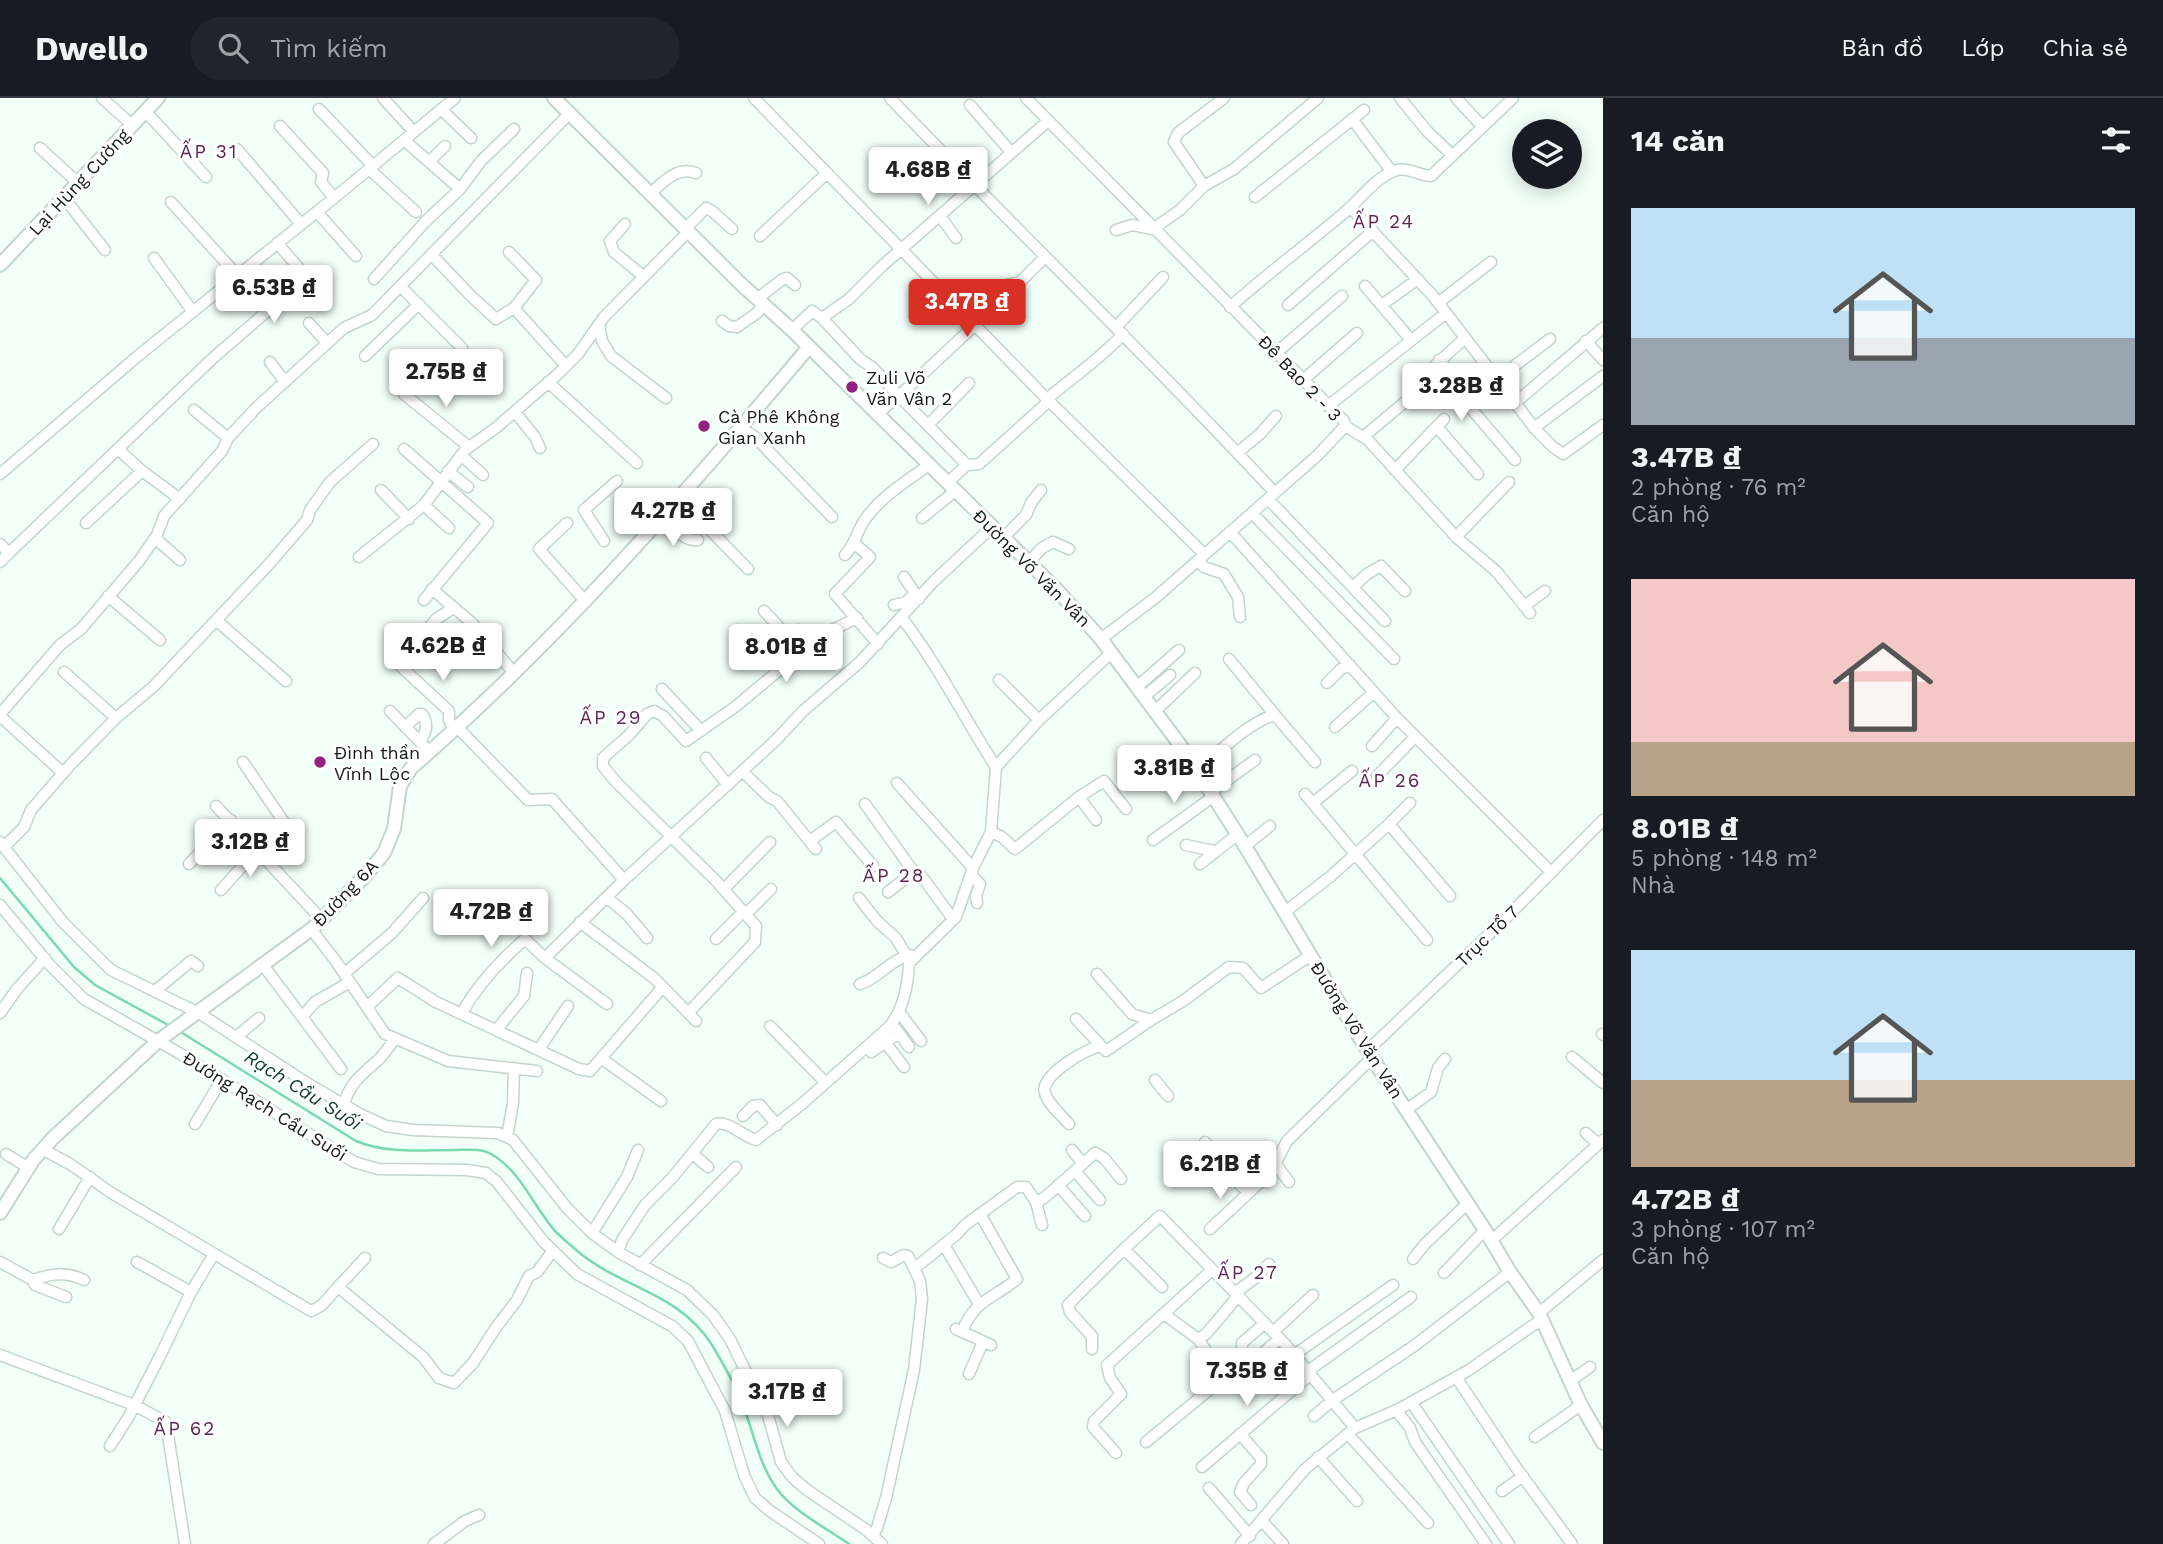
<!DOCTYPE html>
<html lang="vi">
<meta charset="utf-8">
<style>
:root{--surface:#171b24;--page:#20242c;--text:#f1f3f6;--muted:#9ea1a6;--line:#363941;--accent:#d93025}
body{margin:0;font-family:"Work Sans",sans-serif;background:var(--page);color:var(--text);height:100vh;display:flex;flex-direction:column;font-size:26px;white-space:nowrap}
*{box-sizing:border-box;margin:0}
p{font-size:23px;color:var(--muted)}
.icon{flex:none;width:38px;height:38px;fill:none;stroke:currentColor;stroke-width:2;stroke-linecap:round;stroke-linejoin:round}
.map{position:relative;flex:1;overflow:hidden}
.panel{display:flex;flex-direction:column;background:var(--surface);width:560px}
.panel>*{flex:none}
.tools{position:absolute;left:1512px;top:21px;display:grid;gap:14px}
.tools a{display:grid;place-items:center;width:70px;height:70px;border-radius:50%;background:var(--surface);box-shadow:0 4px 18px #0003;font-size:35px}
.price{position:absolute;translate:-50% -60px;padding:0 16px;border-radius:7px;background:#fff;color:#222;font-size:23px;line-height:46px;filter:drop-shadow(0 2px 4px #0008)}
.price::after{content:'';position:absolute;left:50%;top:42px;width:21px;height:16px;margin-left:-10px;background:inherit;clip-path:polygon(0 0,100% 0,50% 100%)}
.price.selected{background:var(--accent);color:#fff}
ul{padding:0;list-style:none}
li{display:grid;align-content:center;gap:14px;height:371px;padding:0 28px}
li span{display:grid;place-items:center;height:217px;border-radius:0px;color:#555}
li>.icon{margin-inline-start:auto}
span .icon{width:126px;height:126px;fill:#fffc;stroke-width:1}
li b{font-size:30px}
h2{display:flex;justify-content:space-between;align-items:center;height:84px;padding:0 28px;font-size:30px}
header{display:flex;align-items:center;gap:42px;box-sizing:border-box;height:98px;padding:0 35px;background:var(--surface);border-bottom:2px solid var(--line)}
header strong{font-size:33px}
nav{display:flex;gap:38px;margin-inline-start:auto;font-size:24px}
.search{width:490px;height:63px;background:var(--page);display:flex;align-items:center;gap:18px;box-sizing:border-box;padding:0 24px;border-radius:38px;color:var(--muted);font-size:26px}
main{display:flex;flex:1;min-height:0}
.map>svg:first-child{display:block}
</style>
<header>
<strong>Dwello</strong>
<div class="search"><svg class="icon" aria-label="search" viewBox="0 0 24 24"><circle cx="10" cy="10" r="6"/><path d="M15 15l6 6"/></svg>Tìm kiếm</div>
<nav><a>Bản đồ</a><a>Lớp</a><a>Chia sẻ</a></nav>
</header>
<main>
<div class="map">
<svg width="1603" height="1446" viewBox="0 0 1603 1446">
<rect width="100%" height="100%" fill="#f3fff9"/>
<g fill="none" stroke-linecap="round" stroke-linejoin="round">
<path stroke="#7adaaf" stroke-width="2.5" d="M0 780 74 869 95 887 170 928
M179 933 356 1043C387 1056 421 1052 455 1052 466 1052 481 1050 491 1056 520 1072 534 1109 555 1133 561 1139 568 1145 575 1151 619 1190 678 1193 712 1247 724 1267 738 1291 745 1313 755 1340 760 1368 777 1391 794 1414 826 1430 849 1446"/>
<defs>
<path id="minor" d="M102 0 132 27
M383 0 414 34
M754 0 1042 296 1204 456
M890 0C1017 133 1150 260 1275 395
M1026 0 1344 323 1345 328 1318 357 1155 500 1101 541
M1400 0 1427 33 1452 57
M1456 0 1482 28
M970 7 1011 54
M319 11 373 68
M441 11 471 40
M145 13 206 79
M1352 21 1392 74
M280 28 323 75 321 84 334 100
M404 42 460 91
M40 50 78 85
M237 51 301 126
M429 64 445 48
M369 71 416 114
M1204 88 1174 44 1178 35 1224 0
M650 96C663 84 677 68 696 75
M1255 99 1364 12
M65 101 105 152
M171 104 237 177
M1350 109 1433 198 1536 332 1553 349 1563 356 1603 327
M317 114 356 158
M940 118 956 140
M625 126 610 143 614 154 643 178
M685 131 706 110 712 113 732 131
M1116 132 1132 127 1153 131 1180 112 1204 88 1234 71 1318 0
M760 138 827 75
M431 156 471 198 496 221 514 210 536 182 509 154
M154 160 193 214
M234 179 256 199
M374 181 426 123 460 91 481 63 514 31
M400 188 462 250
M1365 188 1411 242
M757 201 783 181 787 180 795 187
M1438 205 1491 164
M1383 206 1418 181
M1288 207 1373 133
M1230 209C1267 176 1306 147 1344 115 1360 102 1374 81 1394 73 1406 68 1418 77 1431 78L1513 0
M514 210 566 268
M967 219 998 189 1020 184 1045 159
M822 220 861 262 872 269 899 298 877 316
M722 223 729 228 737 229 757 215 763 207
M309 225 327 245
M599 226 602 243 611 258 666 300
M1116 229 1163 179
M792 232 812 213 822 220 849 201 882 168 1048 23
M1586 243 1603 262
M1276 255 1342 198
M365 258 419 206
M1439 262 1457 281 1452 288 1456 293 1515 362
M270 264 285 284
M1497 281 1550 241
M1303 282 1357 235
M548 284 637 365
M404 296 469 349
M1047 301C1073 279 1100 261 1123 236
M1515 305 1603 230
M1328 308 1446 215
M194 312 228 340
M515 314 535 339 540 350
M929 326 969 285
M1345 328 1368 342 1456 439 1497 474 1530 515
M1437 329 1478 376
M741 330 755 339 832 419
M1534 330 1603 278
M1363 339 1423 289 1420 281 1464 241
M404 351 488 425 424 502
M119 352 142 373
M1237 355 1260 336 1276 318
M461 357 483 377
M967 367 899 298 975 227
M1395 372 1444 321
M448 373 468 389
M0 376 139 257 334 100 455 0
M947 385 967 367 979 366 1049 303
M381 392 409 421
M680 401 748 471
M1268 401 1385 523
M424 407 449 430
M1252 415 1394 561
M663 419C673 429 684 444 698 442
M922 420 955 393
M86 425 142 373 180 401
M567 425 539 451 586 504
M1230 434 1397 620 1551 774
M1004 439 1026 417 1031 405 1041 392
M1456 439 1509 384
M155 440 180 462
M604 443 584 412 617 383
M854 445 870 459 835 496 878 546
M0 446 9 455 0 464
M9 455 213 260 302 183 305 177 277 145
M845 457C855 447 857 432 866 420 882 398 908 382 929 367
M359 459 424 407 465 352 497 329 558 276 578 256 604 219 688 134
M1198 462 1204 469 1224 476 1238 499 1240 519
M1029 464 1042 450 1053 444 1069 451
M904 479 919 501
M1353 489 1367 476 1381 468 1405 493
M432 491 472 525 514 575
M108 498 160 542
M894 507 906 504 914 496
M1524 508 1545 493
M764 513 801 553
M902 520C938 567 964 620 996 669
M216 522 286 583
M737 532 778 572
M799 532 809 546
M424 537 435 522 453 510
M1229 561 1275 617
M396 564 449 613V622L454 632
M437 566 473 526
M64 574 116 620 154 588 270 465 307 422 310 412 330 384 373 346
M999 582 1039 622
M1327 585 1341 571 1350 567
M1138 588 1179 552
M662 591 701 633
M1145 598 1170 577
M390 613 430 654
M1155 613 1195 575
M0 616 60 547 81 531 139 463 157 437 164 418 222 353 228 340 257 309 344 230 372 217 569 16
M0 618 63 675
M405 629 419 616H422C429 626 426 634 420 644
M457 629 528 702 552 701 624 782
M1335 629 1374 594
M1372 648 1397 620
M706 660 728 687
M243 664 292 736 290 742 268 764
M1197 672C1219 655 1248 624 1275 617L1315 664
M742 673 769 699 777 703 816 751
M1377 678 1415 639
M897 685 973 770
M1211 694 1255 662
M1305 696 1427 842
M1079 699 1096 722
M1313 705 1352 673
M865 706 914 774 920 776 953 821
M216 708 322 822
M1389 726 1410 705
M991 734 1002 739 1015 751 1079 699 1104 683 1126 711
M1153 742 1214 698
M810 743 836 724 873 768
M0 744 62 823 111 872 199 915 307 985 360 1016 386 1028 413 1032 498 1035 513 1042 567 1110 592 1135 618 1154 687 1192 713 1217 730 1241 744 1270 757 1292 768 1317 781 1364 792 1379 807 1392 865 1431 882 1446
M1186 747 1214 753
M1245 748 1270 728
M4 749 24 729 31 712 71 666 116 620
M189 766 231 722
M1200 766 1238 736
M971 776 980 786 976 798 977 805
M724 791 770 744
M221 792 257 752
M888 794 914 774
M607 800 626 815 647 840
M859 800 877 823 896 840 906 857
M0 807 49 866 84 901 179 955 354 1064 378 1071 467 1072 486 1075 497 1084 543 1143 577 1176 672 1228 688 1243 725 1313 744 1377 755 1400 770 1413 819 1446
M1285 814 1331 778 1389 726 1450 798
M747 815 771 791
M580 824 654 880 696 923
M311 831 335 862 385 936 448 963 537 973
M716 841 744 813
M545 860 607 906
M263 867 341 971
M345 875 392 835 423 800
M1097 876 1132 916 1151 922 1183 903 1229 869 1243 870 1261 890 1311 857
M860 886C879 880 891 861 910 857
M155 893 191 863 198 868
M367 909 398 880 436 904 579 971 590 973 662 890
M689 914 755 844 756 828 717 784 616 684 603 668V660L629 637 647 616 654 613 663 618 686 643 735 609 820 538 857 520
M0 915 17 891 45 860
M462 915C478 886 501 862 525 841L545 860 624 782 776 642 803 613 860 564 933 484 993 428
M900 915 921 943
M302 919 315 904 350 884
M1076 921 1106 953 1151 922
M770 928 825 984
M497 931 524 898 527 875
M896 931 909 949
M1602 936 1603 937
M236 939 259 920
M885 944 904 969
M539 951 568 908
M1368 952 1501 825 1603 722
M871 954 899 935
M1572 959 1603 985
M602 961 661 1003
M1155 982 1168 998
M344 1007C348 987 363 975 377 963 384 957 389 948 395 941
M1406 1012 1431 994 1438 970 1445 961
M743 1018 753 1008 760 1007 777 1027
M195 1026 222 981
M1069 1026C1061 1017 1048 1006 1045 995 1039 978 1087 950 1101 948
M1586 1035 1598 1046
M507 1039 513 1005 514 970
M1205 1044 1241 1088 1249 1094
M42 1051 70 1066 113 1096 311 1213 321 1208 338 1189 423 1259 439 1280 454 1285 473 1265 495 1231 517 1202 529 1178 537 1174 552 1154
M1072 1052 1083 1066
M6 1056 29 1070
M693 1056 708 1069
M1275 1065 1289 1084
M1075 1073 1100 1102
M1195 1074 1215 1057
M1058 1087 1085 1118
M1036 1104 1044 1100 1095 1055 1104 1060 1121 1081
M59 1131 90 1079
M1210 1131 1271 1074 1287 1043 1372 960
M592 1135 627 1079 638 1052
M1492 1142 1603 1042
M944 1147 979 1206
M618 1154 622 1142 645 1107 672 1080 716 1026C730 1023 742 1038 756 1042L803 1005 890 928C904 910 908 888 909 865L956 819 973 770 991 734 996 669 1039 622 1111 555
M1413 1161 1425 1146 1468 1105
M0 1164 33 1182 35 1187 66 1199
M640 1167 736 1069
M915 1170 957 1136 965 1127 1017 1089H1026L1036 1104 1042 1127
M1444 1175 1485 1132
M33 1182C51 1176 65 1173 84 1182
M338 1189 365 1160
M1162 1189 1124 1151 1160 1118 1285 1246 1355 1330
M191 1194 214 1156
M1236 1194 1255 1180 1269 1166
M1539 1215 1603 1162
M1164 1216 1198 1241 1211 1260
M956 1231 991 1247
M962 1234C974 1202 993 1201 1017 1181L980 1116
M1273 1234 1313 1197
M1198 1241 1206 1236 1239 1197
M1092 1251V1238L1070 1214 1068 1207 1124 1151
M1263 1255 1279 1241
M0 1257 134 1307 166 1324 185 1446
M1294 1257 1393 1187
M1308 1273 1411 1199
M969 1276 983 1244
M1456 1279 1515 1368 1572 1446
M1570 1283 1590 1269
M1411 1304 1509 1446
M1396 1312 1410 1330 1415 1344 1486 1446
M1314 1318 1333 1302 1414 1248 1510 1174
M1240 1336 1261 1360V1366L1244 1385 1240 1394 1251 1407
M1348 1336 1428 1425
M1535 1339 1581 1307
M1146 1344 1220 1283 1242 1261V1245L1265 1225
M110 1348 128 1320 159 1260 191 1194 137 1164
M1116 1355 1093 1329 1094 1323 1121 1296 1110 1280 1107 1267 1212 1172
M1318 1359 1357 1403
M1202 1369 1311 1276
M1209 1390 1250 1438
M1502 1393 1523 1378
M1262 1423 1283 1446
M873 1437 877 1430 886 1400 914 1272 922 1201 920 1183 908 1158 904 1157 891 1164 883 1160
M434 1446 465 1423 479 1417
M1241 1446 1305 1371 1355 1330 1399 1311 1469 1272 1542 1221"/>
<path id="tertiary" d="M554 0 742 187 792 232 1058 493 1101 541 1183 651 1245 748 1372 960 1485 1132 1510 1174 1539 1215 1581 1307 1603 1345
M0 167 158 0
M0 1115 34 1061 53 1040 158 943 313 830 365 778 384 755 394 731 400 688 411 670C558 543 684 397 809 249"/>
</defs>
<use href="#minor" stroke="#c3d5cc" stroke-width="13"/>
<use href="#tertiary" stroke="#c3d5cc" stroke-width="16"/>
<use href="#minor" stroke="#fff" stroke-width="10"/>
<use href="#tertiary" stroke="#fff" stroke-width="12"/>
</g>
<g fill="#922282" stroke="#fff" stroke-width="2.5">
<circle cx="852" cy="289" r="7"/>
<circle cx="704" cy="328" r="7"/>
<circle cx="320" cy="664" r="7"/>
</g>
<g text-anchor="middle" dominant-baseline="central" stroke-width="6" stroke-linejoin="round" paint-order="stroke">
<g font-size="18" fill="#131916" stroke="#fff">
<text transform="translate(79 84) rotate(-47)">Lại Hùng Cường</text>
<text transform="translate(1300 280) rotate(46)">Đê Bao 2 - 3</text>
<text transform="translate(1032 470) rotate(45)">Đường Võ Văn Vân</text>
<text transform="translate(345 795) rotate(-46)">Đường 6A</text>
<text transform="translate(1487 838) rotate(-44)">Trục Tổ 7</text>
<text transform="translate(1357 932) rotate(58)">Đường Võ Văn Vân</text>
<text transform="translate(265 1008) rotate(32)">Đường Rạch Cầu Suối</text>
</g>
<g font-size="18" fill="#131916" stroke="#fff" text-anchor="start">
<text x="866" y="279">Zuli Võ<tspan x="866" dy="21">Văn Vân 2</tspan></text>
<text x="718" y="318">Cà Phê Không<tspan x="718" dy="21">Gian Xanh</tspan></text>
<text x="334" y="654">Đình thần<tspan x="334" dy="21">Vĩnh Lộc</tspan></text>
</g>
<g font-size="19" letter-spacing="2" fill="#5d2754" stroke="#fff">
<text x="209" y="53">ẤP 31</text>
<text x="1384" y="123">ẤP 24</text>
<text x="611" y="619">ẤP 29</text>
<text x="1390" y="682">ẤP 26</text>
<text x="894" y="777">ẤP 28</text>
<text x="1248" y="1174">ẤP 27</text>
<text x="185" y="1330">ẤP 62</text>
</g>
<g font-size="19" font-style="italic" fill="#103b2a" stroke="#fff">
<text transform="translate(303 992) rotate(32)">Rạch Cầu Suối</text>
</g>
</g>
</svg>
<div class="tools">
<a><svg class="icon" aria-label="layers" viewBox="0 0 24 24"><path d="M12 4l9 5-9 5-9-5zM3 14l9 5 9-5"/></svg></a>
</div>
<b class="price" style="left:928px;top:109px">4.68B ₫</b>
<b class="price" style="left:274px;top:227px">6.53B ₫</b>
<b class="price selected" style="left:967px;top:241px">3.47B ₫</b>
<b class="price" style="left:446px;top:311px">2.75B ₫</b>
<b class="price" style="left:1461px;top:325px">3.28B ₫</b>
<b class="price" style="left:673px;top:450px">4.27B ₫</b>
<b class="price" style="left:443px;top:585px">4.62B ₫</b>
<b class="price" style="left:786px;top:586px">8.01B ₫</b>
<b class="price" style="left:1174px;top:707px">3.81B ₫</b>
<b class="price" style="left:250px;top:781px">3.12B ₫</b>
<b class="price" style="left:491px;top:851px">4.72B ₫</b>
<b class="price" style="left:1220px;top:1103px">6.21B ₫</b>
<b class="price" style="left:1247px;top:1310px">7.35B ₫</b>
<b class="price" style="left:787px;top:1331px">3.17B ₫</b>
</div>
<section class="panel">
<h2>14 căn<svg class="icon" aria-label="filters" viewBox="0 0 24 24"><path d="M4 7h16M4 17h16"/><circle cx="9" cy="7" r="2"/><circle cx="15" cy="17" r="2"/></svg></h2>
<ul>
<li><span style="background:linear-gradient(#bfe0f5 60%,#9aa5b1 0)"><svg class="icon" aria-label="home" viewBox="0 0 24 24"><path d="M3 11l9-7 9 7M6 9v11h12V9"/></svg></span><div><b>3.47B ₫</b><p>2 phòng · 76 m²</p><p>Căn hộ</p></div></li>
<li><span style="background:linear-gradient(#f6c9c9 75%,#b9a48a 0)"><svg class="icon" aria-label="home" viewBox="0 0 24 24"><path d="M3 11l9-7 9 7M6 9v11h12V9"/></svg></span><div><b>8.01B ₫</b><p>5 phòng · 148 m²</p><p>Nhà</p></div></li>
<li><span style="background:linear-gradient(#bfe0f5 60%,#b9a48a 0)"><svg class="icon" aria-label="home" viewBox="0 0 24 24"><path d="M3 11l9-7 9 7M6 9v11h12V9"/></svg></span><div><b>4.72B ₫</b><p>3 phòng · 107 m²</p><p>Căn hộ</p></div></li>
</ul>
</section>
</main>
